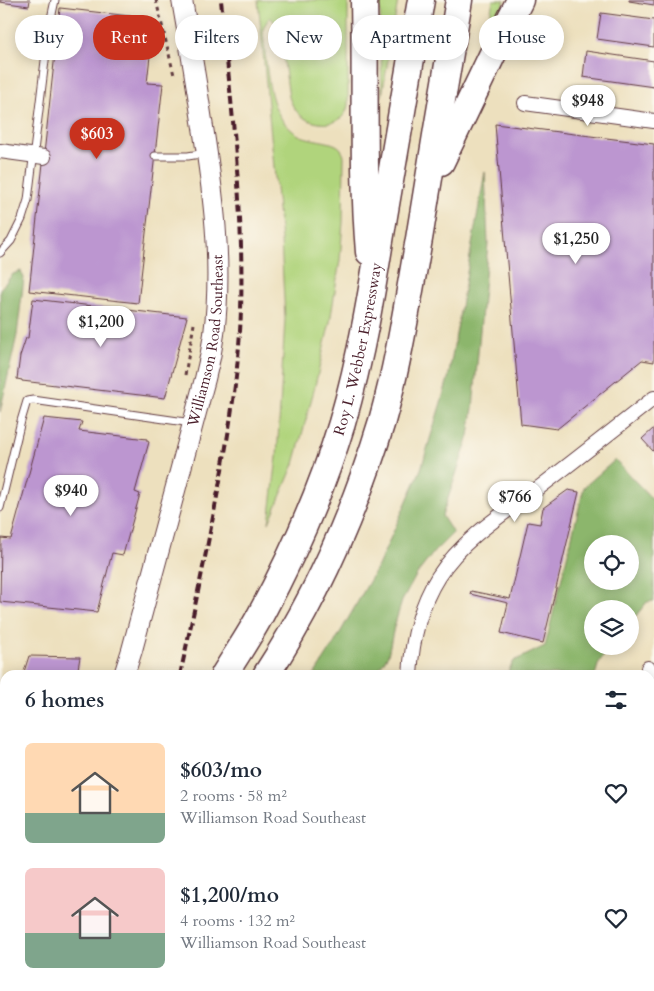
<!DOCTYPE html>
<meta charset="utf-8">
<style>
:root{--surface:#fff;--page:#f6f6f7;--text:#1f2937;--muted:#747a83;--accent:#c8321e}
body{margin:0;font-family:Cardo,serif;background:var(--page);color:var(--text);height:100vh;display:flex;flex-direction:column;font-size:19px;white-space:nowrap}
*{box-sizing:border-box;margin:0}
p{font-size:16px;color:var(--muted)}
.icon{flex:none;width:28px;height:28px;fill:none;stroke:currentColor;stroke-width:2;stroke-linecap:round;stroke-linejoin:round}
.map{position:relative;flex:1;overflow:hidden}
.sheet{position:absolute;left:0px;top:670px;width:655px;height:321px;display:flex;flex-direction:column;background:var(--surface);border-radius:15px 15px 0 0;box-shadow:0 2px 12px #0003}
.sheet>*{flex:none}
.banner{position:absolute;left:15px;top:15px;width:625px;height:45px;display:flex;gap:10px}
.controls{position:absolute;left:584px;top:535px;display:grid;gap:10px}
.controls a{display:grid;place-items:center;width:55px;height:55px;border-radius:50%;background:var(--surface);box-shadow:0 2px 12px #0003;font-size:25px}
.price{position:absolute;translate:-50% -42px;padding:0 11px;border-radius:18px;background:#fff;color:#222;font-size:16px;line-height:32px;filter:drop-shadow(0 1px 2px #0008)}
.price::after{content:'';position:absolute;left:50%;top:30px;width:15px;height:11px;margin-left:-8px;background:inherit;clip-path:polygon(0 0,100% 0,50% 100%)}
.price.current{background:var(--accent);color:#fff}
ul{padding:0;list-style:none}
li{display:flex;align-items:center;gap:15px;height:125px;padding:0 25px}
li span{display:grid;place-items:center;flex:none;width:140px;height:100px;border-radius:8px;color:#555}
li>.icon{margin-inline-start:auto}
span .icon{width:60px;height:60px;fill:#fffc;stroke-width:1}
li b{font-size:21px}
h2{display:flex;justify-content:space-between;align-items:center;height:60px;padding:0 25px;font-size:21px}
.tag{padding:0 18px;border-radius:22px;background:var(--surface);box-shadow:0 2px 12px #0003;font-size:18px;line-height:45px}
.tag.current{background:var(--accent);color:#fff}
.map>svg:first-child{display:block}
</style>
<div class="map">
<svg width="654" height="991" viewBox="0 0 654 991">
<rect width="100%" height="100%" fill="#fbf7ec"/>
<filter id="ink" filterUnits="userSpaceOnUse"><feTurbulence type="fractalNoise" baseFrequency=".02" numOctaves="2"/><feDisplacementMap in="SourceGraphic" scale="10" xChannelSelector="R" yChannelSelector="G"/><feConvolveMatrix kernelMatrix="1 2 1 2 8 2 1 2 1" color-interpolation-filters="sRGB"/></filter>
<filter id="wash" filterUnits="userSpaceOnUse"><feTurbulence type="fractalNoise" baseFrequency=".0096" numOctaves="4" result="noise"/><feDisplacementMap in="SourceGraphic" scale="20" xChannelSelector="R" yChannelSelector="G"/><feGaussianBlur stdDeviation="1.12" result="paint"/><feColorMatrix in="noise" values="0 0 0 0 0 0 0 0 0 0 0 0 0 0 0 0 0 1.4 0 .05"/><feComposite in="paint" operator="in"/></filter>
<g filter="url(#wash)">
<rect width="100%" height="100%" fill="#ede0be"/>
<path fill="#b0d47c" stroke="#7d7a54" d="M258 0H348V105C347 109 346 113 343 116 333 128 309 124 299 114 294 109 291 103 289 97L279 27 270 17C268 20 265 24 264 27 262 34 265 44 265 50 268 79 269 113 294 132 306 142 334 139 341 149 342 151 343 154 344 156L343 222 340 260 330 322 314 390 294 464 269 523 277 457 281 390 285 319 281 240Z
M380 0H398L382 96Z
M493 0H505L483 55Z"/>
<path fill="#8cb66c" stroke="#6b6a4c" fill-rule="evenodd" d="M485 172 488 243 473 408 469 436 442 516 453 533 434 552 417 574 402 601 394 627 388 655 375 675H314L332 647 378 566 421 469 448 379Z
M21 271 24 278 17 335 0 412V289L13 274Z
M615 460 654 501V601L647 602 630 623V609H592V646H611L599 662 595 675H506L514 661 545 646 584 487ZM592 544H630V581H592Z
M650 796 654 799V896L650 895Z
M0 815H5V871L0 875Z
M650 946 654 948V991H579L580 986H650Z"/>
<g id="blocks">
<path fill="#bc96d0" d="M0 0H30L29 6 0 2Z
M629 0H654V5L629 1Z
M60 8 139 17 137 36 152 38 147 83 163 84 138 303 29 291Z
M601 13 654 20V47L597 39Z
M586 51 654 61V87L583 77Z
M495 124 654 144V362L642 360 557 429 521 424Z
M33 299 187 317 165 398 22 381V380L17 379 20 356 26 338H28Z
M44 418 82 422 79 431 147 439V441L149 442 135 492 140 494 123 555 112 553 97 612 0 602 1 538 11 539Z
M654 428V452L642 439Z
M568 490 579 492 543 643 501 633 508 603 470 594 471 591 510 599 528 522 540 524 543 508Z
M29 656 80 657 77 675H23Z
M249 986H289L303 990 304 986H417L415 991H248Z
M480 986H572L570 991H478Z"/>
</g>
</g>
<g filter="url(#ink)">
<use href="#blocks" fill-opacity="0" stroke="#623c41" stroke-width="1"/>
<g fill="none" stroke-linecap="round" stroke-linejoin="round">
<defs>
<path id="lane" d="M155 156H188L206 153
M0 253 11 241 22 219 28 200 49 28 55 0
M0 508 21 421 27 401 33 400 192 423
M173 991 174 986"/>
<path id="street" d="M525 103 654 121
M0 151 44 157
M648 668 654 673
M410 675C412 640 419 607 438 577 462 539 504 513 540 487 578 458 616 428 654 398
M0 758H5
M650 913 654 914
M435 991 436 986"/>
<g id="secondary">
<path id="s1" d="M124 675 132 650 205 379C209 364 212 349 214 334 223 262 213 191 202 121 196 80 189 40 182 0"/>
<path d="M44 991 45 986"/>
</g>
<g id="highway">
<path d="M364 0C366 84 362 168 369 252"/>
<path d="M441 162 497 45 520 0"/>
<path id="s2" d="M224 675C236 655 250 635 261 614 294 553 322 489 342 423 362 355 373 285 384 216 396 144 409 72 421 0"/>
<path d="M266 675C317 597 355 510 382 421 399 361 408 300 419 239 432 159 445 80 459 0"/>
<path d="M0 908 5 904"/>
<path d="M0 953 5 949"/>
</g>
</defs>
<use href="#lane" stroke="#623c41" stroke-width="9"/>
<use href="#street" stroke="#623c41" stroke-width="16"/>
<use href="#secondary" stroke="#623c41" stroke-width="22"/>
<use href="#highway" stroke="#623c41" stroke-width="29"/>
<path stroke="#623c41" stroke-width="3" stroke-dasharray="4 4" stroke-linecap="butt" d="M156 0 174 75
M185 375 194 324"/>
<use href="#lane" stroke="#fff" stroke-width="7"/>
<use href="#street" stroke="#fff" stroke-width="14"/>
<use href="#secondary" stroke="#fff" stroke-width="20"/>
<use href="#highway" stroke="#fff" stroke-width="26"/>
<path stroke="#4a1f2b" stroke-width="4" stroke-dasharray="8 4" stroke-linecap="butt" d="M180 675C194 612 207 549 219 486 230 427 239 369 241 310 244 206 231 103 221 0
M101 991 102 986
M132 991 134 986"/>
</g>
</g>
<g text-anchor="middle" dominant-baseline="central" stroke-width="4" stroke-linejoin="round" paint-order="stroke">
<g font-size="15" fill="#4a1f2b" stroke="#fbf7ec">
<text stroke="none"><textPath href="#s1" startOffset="345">Williamson Road Southeast</textPath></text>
<text stroke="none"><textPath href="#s2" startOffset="355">Roy L. Webber Expressway</textPath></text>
</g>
</g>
</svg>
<div class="controls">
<a><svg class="icon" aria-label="locate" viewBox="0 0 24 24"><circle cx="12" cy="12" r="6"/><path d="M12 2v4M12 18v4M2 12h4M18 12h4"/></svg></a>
<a><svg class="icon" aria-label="layers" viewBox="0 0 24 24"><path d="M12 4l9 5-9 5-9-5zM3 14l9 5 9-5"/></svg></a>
</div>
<b class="price" style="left:588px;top:127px">$948</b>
<b class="price current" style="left:97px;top:160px">$603</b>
<b class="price" style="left:576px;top:265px">$1,250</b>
<b class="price" style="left:101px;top:348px">$1,200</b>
<b class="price" style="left:71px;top:517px">$940</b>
<b class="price" style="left:515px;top:523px">$766</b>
<div class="banner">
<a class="tag">Buy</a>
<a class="tag current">Rent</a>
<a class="tag">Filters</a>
<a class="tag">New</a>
<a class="tag">Apartment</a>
<a class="tag">House</a>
</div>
<section class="sheet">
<h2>6 homes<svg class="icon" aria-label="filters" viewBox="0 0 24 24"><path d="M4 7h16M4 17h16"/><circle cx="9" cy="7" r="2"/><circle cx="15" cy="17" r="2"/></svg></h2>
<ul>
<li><span style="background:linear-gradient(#ffd9b3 70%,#7fa58c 0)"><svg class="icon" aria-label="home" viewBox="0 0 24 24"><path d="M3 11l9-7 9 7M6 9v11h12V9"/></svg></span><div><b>$603/mo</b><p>2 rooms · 58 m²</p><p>Williamson Road Southeast</p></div><svg class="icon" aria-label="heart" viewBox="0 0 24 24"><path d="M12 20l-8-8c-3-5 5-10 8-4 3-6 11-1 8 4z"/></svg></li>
<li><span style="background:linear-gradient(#f6c9c9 65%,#7fa58c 0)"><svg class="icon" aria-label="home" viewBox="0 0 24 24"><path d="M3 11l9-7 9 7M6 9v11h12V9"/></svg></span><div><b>$1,200/mo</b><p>4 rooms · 132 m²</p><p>Williamson Road Southeast</p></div><svg class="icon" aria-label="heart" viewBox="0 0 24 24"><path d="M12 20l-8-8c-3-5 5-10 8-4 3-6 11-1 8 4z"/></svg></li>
</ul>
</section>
</div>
